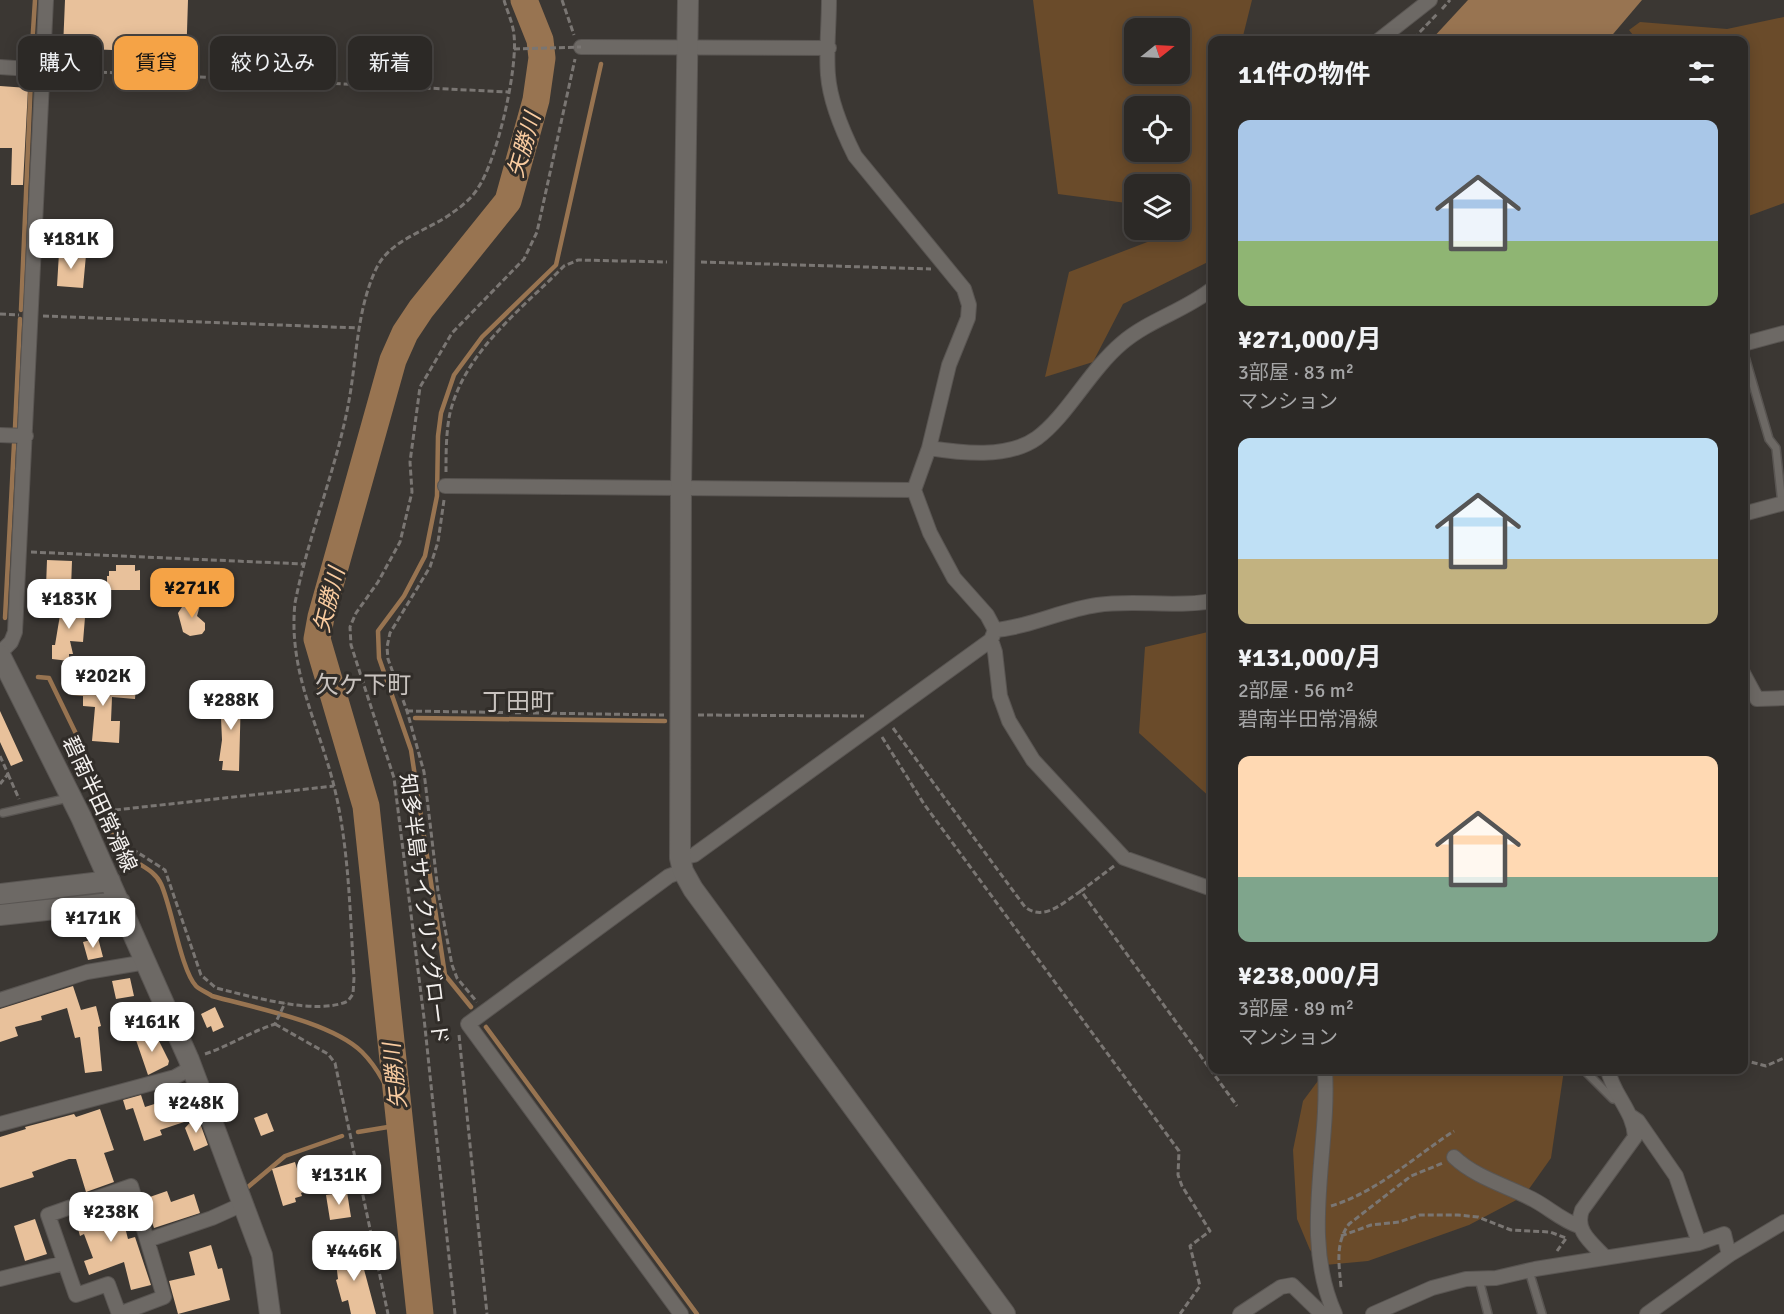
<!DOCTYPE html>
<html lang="ja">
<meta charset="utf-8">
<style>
:root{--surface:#2c2926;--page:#383532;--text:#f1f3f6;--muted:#a6a6a7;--line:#484543;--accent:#f5a346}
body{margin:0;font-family:Signika,"Noto Sans JP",sans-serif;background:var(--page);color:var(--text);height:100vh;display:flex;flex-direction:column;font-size:22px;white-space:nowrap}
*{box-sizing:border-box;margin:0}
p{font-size:20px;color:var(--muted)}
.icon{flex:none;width:33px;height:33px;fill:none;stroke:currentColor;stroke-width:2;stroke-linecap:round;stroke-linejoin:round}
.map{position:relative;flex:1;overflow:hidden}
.side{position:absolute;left:1208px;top:36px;width:540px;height:1038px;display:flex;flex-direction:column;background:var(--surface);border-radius:12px;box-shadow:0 3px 15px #0003,0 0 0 2px var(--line)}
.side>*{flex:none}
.banner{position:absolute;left:18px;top:36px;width:570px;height:54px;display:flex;gap:12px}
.needle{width:39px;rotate:72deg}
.fabs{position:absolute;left:1124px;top:18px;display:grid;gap:12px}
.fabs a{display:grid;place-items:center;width:66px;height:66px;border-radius:12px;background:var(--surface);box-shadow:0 3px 15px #0003,0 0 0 2px var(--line);font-size:30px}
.price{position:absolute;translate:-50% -51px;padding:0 14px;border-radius:12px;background:#fff;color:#222;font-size:20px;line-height:39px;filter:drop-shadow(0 2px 3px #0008)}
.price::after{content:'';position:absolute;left:50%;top:36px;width:18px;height:14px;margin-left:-9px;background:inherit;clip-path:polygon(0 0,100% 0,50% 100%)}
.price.selected{background:var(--accent);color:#111}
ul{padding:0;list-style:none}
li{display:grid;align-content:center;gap:12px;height:318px;padding:0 30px}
li span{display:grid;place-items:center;height:186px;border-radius:12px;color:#555}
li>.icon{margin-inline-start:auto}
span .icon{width:108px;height:108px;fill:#fffc;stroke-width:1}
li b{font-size:26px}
h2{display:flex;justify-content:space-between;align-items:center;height:72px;padding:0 30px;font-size:26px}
.pill{padding:0 21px;border-radius:12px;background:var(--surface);box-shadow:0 3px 15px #0003,0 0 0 2px var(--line);font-size:21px;line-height:54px}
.pill.selected{background:var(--accent);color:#111}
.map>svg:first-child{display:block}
</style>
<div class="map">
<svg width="1784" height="1314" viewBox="0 0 1784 1314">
<rect width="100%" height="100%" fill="#3b3733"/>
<path fill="#6a4b2a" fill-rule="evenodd" d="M1033 0H1252L1243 36 1244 40H1212V260L1123 304 1093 362 1045 377 1069 272 1150 241 1156 230H1179V184H1134V204L1058 194ZM1179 28V74H1134V28ZM1179 106V152H1134V106Z
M1784 17V203L1743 218V40H1637L1629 30 1640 22 1727 29Z
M1212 631V799L1139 733 1145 647Z
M1326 1070H1564L1551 1158 1524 1196 1469 1225 1368 1261 1325 1265 1310 1250 1297 1219 1293 1150 1303 1101Z"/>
<path fill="#987451" d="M1468 0H1642L1608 40H1431Z"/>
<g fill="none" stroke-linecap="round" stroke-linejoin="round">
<path stroke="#987451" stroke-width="4.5" d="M31 63 35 0
M21 310 31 78
M15 428 20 319
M5 618 14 444
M38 677 49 678 96 775 91 784 99 804
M415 718 665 721
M103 816 115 840
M121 847C130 864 153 866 161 884 172 908 181 970 196 986 200 990 208 993 212 996 255 1008 331 1022 362 1052 380 1070 389 1092 399 1115
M471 1007 445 975 411 750 379 658 378 631 404 596 425 556 437 496 438 436 441 413 454 375 482 337 556 265 601 64
M486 1027 697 1314
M358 1132 400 1125
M248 1187 285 1156 342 1136"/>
<path stroke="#987451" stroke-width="27" d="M420 1314 366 806 317 639 321 617 393 360 405 333 421 309 508 201 536 100 542 58 540 40 524 0"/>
</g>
<path fill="#e8c19b" d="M65 0H188L186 63 137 61V51L63 48Z
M0 86 28 88 23 185H11L12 148H0Z
M59 253 86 255 83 288 57 286Z
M47 560 72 561 71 588 46 587Z
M116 565H135V571L140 570V590H107V576H109V571H116Z
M202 598 197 616 205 623V630L202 634 190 636 183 632 178 613 182 607Z
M62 603 86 605 83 642 70 641 73 654H69V661L52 659V645H55Z
M71 683 136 686 135 699 112 697 111 721H120L119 743 92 741 95 707 83 706V696L71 695Z
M241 694 239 771 222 770 223 761H219L222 740 220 695Z
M0 711 23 761 11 766 0 742Z
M98 938 103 957 88 960 83 942Z
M130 978 134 996 116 999 112 981Z
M73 986 81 1010 96 1006 101 1026 98 1027 102 1071 85 1073 80 1037 75 1038 67 1008 41 1016 42 1020 15 1027 18 1036 0 1042V1009Z
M215 1007 224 1027 213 1032 211 1026 207 1028 201 1014Z
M154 1031 169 1061 168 1065 148 1075 136 1040Z
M182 1088 193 1119 160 1130 162 1135 144 1141 133 1108 126 1110 123 1100 141 1095 145 1107 167 1100 165 1094Z
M100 1109 114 1150 104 1153 114 1182 86 1192 76 1159H69L32 1172 34 1177 0 1188V1137L26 1129 25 1127 74 1114 76 1117Z
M267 1113 274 1131 261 1136 254 1118Z
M197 1115 208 1145 194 1151 185 1128Z
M295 1162 304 1192 301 1193 302 1196 295 1198 296 1202 283 1206 272 1169Z
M167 1191 171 1202 194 1194 200 1213 154 1228 144 1199Z
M347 1192 351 1217 330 1220 326 1195Z
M118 1200 128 1239 135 1237 151 1285 131 1290 124 1262 89 1275 84 1261 93 1258 84 1234 80 1236 74 1215Z
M35 1219 47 1254 25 1261 14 1226Z
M211 1245 218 1269 222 1268 230 1300 178 1314 169 1281 195 1275 189 1252Z
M358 1247 376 1314H351L348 1300 342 1302 336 1280 338 1279 335 1254Z"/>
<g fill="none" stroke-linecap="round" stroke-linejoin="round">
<defs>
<path id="lane" d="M1743 350 1769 439 1776 448 1782 504
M3 813 68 798
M1584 1070 1613 1099 1620 1100
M1529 1271 1542 1314
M1479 1279 1488 1314"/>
<path id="street" d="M1379 40 1430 0
M581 47 829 48
M0 67 43 70
M1743 344 1784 333
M0 435 26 436
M929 448C961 453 1008 459 1037 438 1067 416 1089 371 1122 343 1149 320 1184 311 1212 289
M445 486 914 490
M1743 514 1784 503
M995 630C1030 627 1062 610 1097 605 1135 599 1174 608 1212 601
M991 640 995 652 1000 696 1009 721 1033 760 1124 858 1212 889
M0 653 11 642 15 632 46 0
M1743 673 1757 699 1784 698
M680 858 694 855 991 640 995 630 987 615 954 578 930 533 914 490 929 448 949 365 968 318 969 305 964 289 855 156C843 132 830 102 828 75 826 51 829 25 829 0
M0 1000 87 972 146 962
M1325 1070C1330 1150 1300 1237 1335 1314
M1632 1117 1638 1121 1676 1176 1699 1243
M0 1124 175 1077 191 1068
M1454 1157C1476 1178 1508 1186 1534 1200 1549 1208 1563 1221 1579 1226
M131 1186 164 1297 119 1314 108 1284 76 1295 48 1215Z
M148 1240 212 1218 243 1204
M1606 1258C1592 1243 1574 1231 1582 1210L1635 1137C1634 1111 1613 1095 1608 1070
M0 1279 64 1263
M681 1314 468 1024 669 876 683 871
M1240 1314 1281 1287 1292 1285 1322 1314
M1373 1314 1432 1288 1466 1279 1496 1278 1535 1269 1699 1243 1724 1234 1729 1255
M1647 1314 1729 1255 1784 1222"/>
<path id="secondary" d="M688 0 681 488 680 858 683 871 693 889 1005 1314
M0 655 81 817 189 1060 262 1255 270 1314
M0 894 110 881
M0 915 120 902"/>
</defs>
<use href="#lane" stroke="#595552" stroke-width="10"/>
<use href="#street" stroke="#595552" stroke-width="16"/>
<use href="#secondary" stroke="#595552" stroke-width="22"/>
<path stroke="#7a7673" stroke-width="3" stroke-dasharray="6 3" stroke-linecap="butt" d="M562 0 574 35
M1442 9 1450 0
M1416 40 1418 34 1437 14
M56 70 509 92
M701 262 931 269
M0 314 19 315
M43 316 359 328
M446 472C446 453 446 432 450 413 465 351 522 309 564 266L578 260 667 262
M444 500 438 542 430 567 390 633 387 647 388 659 407 711 424 772 438 891 452 965 457 978 477 1002
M31 552 303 564
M407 711 664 715
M698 715 864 716
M893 728 1025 907C1044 922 1064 902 1081 891
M882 737 924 804 1179 1151 1178 1175 1182 1186 1210 1231 1190 1246 1200 1286 1180 1314
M0 756 8 774 0 784
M8 774 19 799
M113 809 129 847 165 870 201 975 216 988C249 996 318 1016 348 1001L353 994 354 978C350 914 349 847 334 786 318 722 288 671 295 603 308 536 335 473 348 406 357 360 356 312 376 269 390 239 428 231 452 213 461 207 472 198 478 188 497 160 518 69 514 35 513 23 507 11 504 0
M97 812 334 786
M112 845 125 842
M1114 866 1081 891 1237 1106
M275 1024 328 1054 335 1063 388 1314
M459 1035 487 1314
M205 1054C229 1046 250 1032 275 1024L285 1003
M1743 1060 1766 1066 1784 1058
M1331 1206C1377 1192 1414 1157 1454 1131
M1341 1236 1371 1225 1399 1222 1420 1215H1458L1478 1217 1511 1230 1550 1232 1566 1238
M1557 1251 1567 1237
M1341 1287C1339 1264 1335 1243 1349 1224L1411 1176 1443 1163
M455 1314 424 1018 394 778 351 645 350 627 356 613 378 582 400 542 412 492 410 462 420 387 452 333 524 259 537 232 575 59"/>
<use href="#lane" stroke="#6d6965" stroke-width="7"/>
<use href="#street" stroke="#6d6965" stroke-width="14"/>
<use href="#secondary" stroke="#6d6965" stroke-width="20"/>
<path stroke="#7a7673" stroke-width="3" stroke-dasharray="6 3" stroke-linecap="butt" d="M514 49 581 47"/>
</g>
<g text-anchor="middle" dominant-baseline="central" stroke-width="6" stroke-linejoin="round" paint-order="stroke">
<g font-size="21" fill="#f4f1ef" stroke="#312d29">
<text transform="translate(100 804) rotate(65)">碧南半田常滑線</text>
<text transform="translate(424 909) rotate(83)">知多半島サイクリングロード</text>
</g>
<g font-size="22" font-style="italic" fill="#facca0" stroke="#312d29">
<text transform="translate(524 145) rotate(-74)">矢勝川</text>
<text transform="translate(329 600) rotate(-76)">矢勝川</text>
<text transform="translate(395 1076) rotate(-96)">矢勝川</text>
</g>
<g font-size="24" fill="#c9c3bf" stroke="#312d29">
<text x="363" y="685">欠ケ下町</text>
<text x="518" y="702">丁田町</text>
</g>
</g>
</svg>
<div class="fabs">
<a><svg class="needle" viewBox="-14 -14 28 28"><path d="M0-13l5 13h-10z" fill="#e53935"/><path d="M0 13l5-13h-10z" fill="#a6a6a7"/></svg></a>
<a><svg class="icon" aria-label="locate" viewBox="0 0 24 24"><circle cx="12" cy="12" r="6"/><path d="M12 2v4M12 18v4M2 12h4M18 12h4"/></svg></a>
<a><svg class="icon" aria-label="layers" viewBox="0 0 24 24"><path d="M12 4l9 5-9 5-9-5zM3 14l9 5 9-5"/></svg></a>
</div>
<b class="price" style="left:71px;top:270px">¥181K</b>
<b class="price selected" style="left:192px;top:619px">¥271K</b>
<b class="price" style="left:69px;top:630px">¥183K</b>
<b class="price" style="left:103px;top:707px">¥202K</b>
<b class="price" style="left:231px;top:731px">¥288K</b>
<b class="price" style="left:93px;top:949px">¥171K</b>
<b class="price" style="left:152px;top:1053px">¥161K</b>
<b class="price" style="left:196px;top:1134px">¥248K</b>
<b class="price" style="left:339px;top:1206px">¥131K</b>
<b class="price" style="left:111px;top:1243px">¥238K</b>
<b class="price" style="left:354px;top:1282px">¥446K</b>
<div class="banner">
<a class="pill">購入</a>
<a class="pill selected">賃貸</a>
<a class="pill">絞り込み</a>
<a class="pill">新着</a>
</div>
<section class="side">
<h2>11件の物件<svg class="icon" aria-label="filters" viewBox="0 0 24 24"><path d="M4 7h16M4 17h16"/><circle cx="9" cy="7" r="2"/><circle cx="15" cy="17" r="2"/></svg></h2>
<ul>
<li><span style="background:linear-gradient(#a9c7e8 65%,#8fb573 0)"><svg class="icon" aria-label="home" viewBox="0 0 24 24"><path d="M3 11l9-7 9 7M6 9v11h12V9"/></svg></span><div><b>¥271,000/月</b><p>3部屋 · 83 m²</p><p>マンション</p></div></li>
<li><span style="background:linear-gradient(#bfe0f5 65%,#c2b280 0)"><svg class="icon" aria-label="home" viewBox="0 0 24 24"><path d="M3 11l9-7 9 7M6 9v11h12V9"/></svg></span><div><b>¥131,000/月</b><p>2部屋 · 56 m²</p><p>碧南半田常滑線</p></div></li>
<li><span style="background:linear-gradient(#ffd9b3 65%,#7fa58c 0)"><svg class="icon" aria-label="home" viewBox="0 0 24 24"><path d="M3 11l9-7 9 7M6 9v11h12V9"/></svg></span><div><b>¥238,000/月</b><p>3部屋 · 89 m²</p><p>マンション</p></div></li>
</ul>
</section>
</div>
